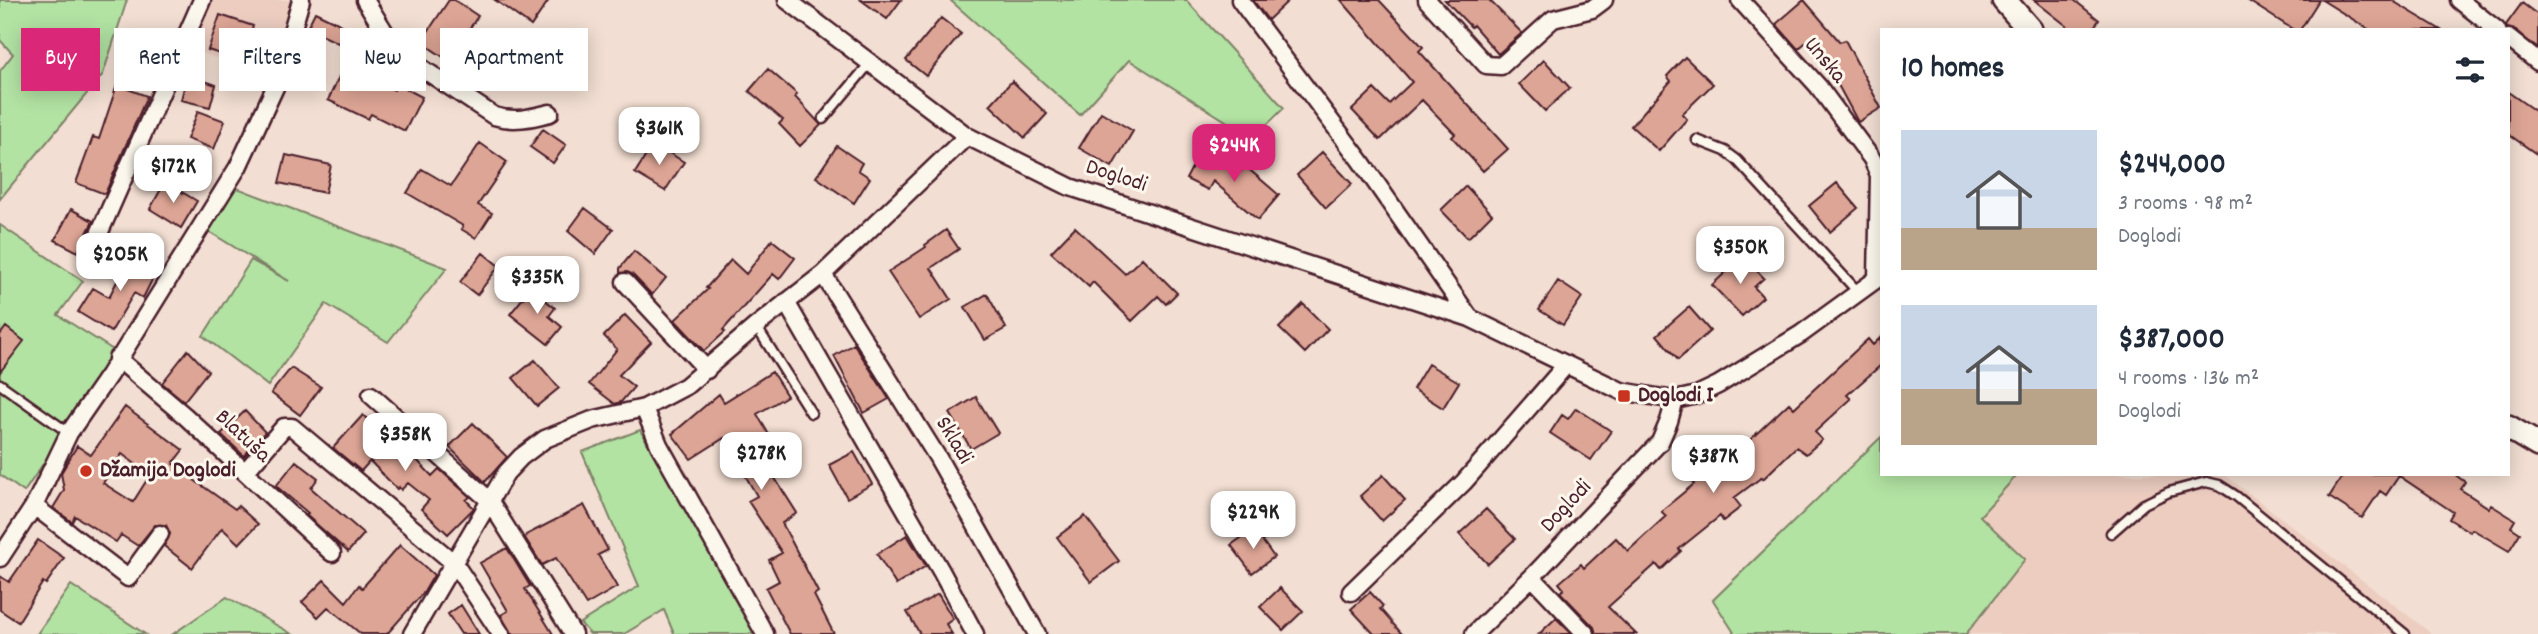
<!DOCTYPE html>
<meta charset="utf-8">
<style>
:root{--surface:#fff;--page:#f6f6f7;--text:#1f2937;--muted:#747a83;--accent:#db2777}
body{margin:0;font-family:Dekko,sans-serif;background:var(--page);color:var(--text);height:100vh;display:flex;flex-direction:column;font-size:26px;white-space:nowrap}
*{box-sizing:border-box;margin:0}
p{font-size:23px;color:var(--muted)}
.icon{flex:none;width:38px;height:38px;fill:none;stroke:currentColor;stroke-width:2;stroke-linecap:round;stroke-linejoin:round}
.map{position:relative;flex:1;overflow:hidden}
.panel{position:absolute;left:1880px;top:28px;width:630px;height:448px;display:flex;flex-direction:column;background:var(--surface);border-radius:0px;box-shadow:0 4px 18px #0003}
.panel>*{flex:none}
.guide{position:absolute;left:21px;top:28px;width:665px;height:63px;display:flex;gap:14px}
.price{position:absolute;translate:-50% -60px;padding:0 16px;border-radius:14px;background:#fff;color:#222;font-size:23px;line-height:46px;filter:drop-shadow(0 2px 4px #0008)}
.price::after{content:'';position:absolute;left:50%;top:42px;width:21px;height:16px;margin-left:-10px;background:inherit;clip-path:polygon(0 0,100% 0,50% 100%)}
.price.selected{background:var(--accent);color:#fff}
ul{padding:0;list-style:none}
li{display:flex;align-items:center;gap:21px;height:175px;padding:0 21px}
li span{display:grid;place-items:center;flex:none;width:196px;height:140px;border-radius:0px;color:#555}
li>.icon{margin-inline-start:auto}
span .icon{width:84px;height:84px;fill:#fffc;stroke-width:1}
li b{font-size:30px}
h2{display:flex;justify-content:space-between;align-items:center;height:84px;padding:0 21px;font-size:30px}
.chip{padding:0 24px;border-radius:0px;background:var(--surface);box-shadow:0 4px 18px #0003;font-size:24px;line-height:63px}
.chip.selected{background:var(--accent);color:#fff}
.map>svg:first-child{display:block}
</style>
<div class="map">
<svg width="2538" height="634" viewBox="0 0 2538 634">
<rect width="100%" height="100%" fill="#f2ded2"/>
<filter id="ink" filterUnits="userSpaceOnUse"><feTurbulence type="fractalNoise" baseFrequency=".0143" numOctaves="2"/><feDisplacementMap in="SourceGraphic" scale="14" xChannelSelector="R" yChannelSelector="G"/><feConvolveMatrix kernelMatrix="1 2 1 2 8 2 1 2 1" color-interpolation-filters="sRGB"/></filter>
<g filter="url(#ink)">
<path fill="#eccdc0" d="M212 0H296L275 77 192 50Z
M2018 474H2224L2432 634H1966L2025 560 1980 516Z"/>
<path fill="#b2e3a3" stroke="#7e8167" stroke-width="2" d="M0 0H127L103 74 0 199V71L13 54 0 40Z
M950 0H1186L1284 108 1253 138 1129 60 1080 115Z
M232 186 447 268 388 342 326 304 268 386 203 336 251 260 289 281 205 229Z
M0 225 83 281 58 315 118 353 24 492 0 475Z
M640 430 755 634H674L664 610 624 634H590L580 623 639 586 582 452Z
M1881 437V474H2018L1980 516 2025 559 1966 634H1735L1713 600Z
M71 585 145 634H37Z
M227 597 292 634H173Z"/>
<path fill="#dda595" stroke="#4a1f2b" stroke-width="2" fill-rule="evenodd" d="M449 0H454L478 16 448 60 421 42Z
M495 0H549L531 26Z
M861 0H901L887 19Z
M1253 0H1289L1268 20Z
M1341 0H1379L1423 47 1419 51 1508 149 1483 171 1452 137 1455 134 1422 100 1380 140 1352 110 1374 89 1389 104 1412 82Z
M1445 0H1489L1522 33 1498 54 1473 25 1471 27Z
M1804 0 1840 42 1845 40 1881 108 1858 122 1812 37 1798 49 1776 24Z
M2034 0H2074L2099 20 2092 30H2072Z
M2247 0H2319L2300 30H2294Z
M2322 0H2391L2441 30H2370Z
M2522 3 2538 15V49L2515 30 2507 28 2506 25Z
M315 12 348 28 340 44 307 28Z
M220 15 253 26 242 61 208 50Z
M941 18 961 34 926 76 906 60Z
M1685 57 1713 84 1682 114 1687 119 1659 151 1631 126 1671 81 1667 76Z
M1544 60 1570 88 1545 111 1519 84Z
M344 66 394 90 397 84 422 97 405 131 371 114 368 119 328 100Z
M768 69 797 94 795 97 821 125 800 146 779 124 783 120 749 91Z
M187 75 216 85 210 107 181 100Z
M1012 81 1047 114 1025 138 990 105Z
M117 85 147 96 105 194 76 183 93 137 99 139Z
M2508 92 2538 113V155L2508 134Z
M198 111 225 121 214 149 187 139Z
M1101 112 1133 131 1112 167 1079 148Z
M543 129 566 145 553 163 530 147Z
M480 143 507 162 478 205 492 213 476 238 461 229 463 226 407 193 422 169 451 186Z
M654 143 684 162 665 191 635 173Z
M837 146 862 163 858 170 870 178 854 203 816 177Z
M1200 152 1240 172 1245 166 1279 195 1258 220 1213 181 1208 190 1186 179Z
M1322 152 1352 184 1326 208 1297 175Z
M286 155 331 165 325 193 279 183Z
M165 182 197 201 181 228 150 209Z
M1837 183 1858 208 1830 232 1809 206Z
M1466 186 1492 214 1468 238 1441 210Z
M585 208 613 229 595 254 568 231Z
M71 209 93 221 78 252 55 240Z
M1075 227 1125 274 1142 258 1177 293 1166 304 1158 296 1132 321 1093 282 1089 287 1051 252Z
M946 230 959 249 931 268 951 299 919 319 888 272 926 247 925 245Z
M772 240 795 258 779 279 773 274 723 330 725 332 704 351 675 320 708 289 706 288 731 260 746 274Z
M634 251 666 278 652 295 632 274 627 272 620 273V268Z
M132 252 159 266 143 298 134 293 111 332 78 312 93 288 109 297Z
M483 253 499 266 477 295 460 282Z
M1743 256 1764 278 1754 287 1763 297 1742 316 1712 285Z
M1558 281 1582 297 1563 325 1539 310Z
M531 288 555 308 549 316 562 327 548 344 510 314Z
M987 294 1006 328 985 340 965 307Z
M1303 304 1328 329 1305 353 1279 328Z
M1689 307 1710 331 1678 360 1657 335Z
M625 315 651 342 619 375 634 387 621 402 615 404 589 384 617 349 604 336Z
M6 327 24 341 0 372V335Z
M1881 337V365L1847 395 1851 399 1815 432 1822 440 1806 454 1796 447 1763 479 1762 477 1734 498 1741 507 1723 521 1720 516 1679 549 1681 551 1661 570 1656 564 1608 607 1636 634H1596L1594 627 1560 592 1564 589 1559 583 1581 564 1584 568 1616 538 1628 551 1666 516 1661 511 1694 484 1687 475 1700 464 1713 474 1739 454 1737 452 1789 403 1794 408 1868 339 1873 345Z
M854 344 889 399 864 413 834 356Z
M188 350 208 371 184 401 162 383Z
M535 360 559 388 537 406 513 378Z
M1428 364 1459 382 1443 408 1413 389Z
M291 368 321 387 300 415 271 393Z
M772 372 787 396 757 414 786 464 771 472 797 513 782 523 818 592 814 595 834 634H790L766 588 779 581 769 560 782 553 748 501 757 496 724 438 691 459 672 434 719 394 724 402Z
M976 397 998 433 971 449 950 413Z
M125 407 183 450 173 463 180 470 235 509 238 506 258 524 239 544 222 528 192 568 164 546 170 534 166 525H155L138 546 121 535 116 542 75 516 72 522 53 508 64 490 61 473 77 446 91 455ZM122 454 150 475 133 502 103 483Z
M1576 408 1611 431 1591 460 1550 433 1562 415 1568 419Z
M245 411 265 432 244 456 221 434Z
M363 415 394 444 398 440 432 476 439 469 470 497 466 500 474 508 448 534 421 509 429 500 408 483 401 490 399 487 397 489 370 461 361 471 333 448Z
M473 423 507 457 485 482 449 447Z
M854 452 872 484 847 498 829 465Z
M296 461 318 478 311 488 364 534 348 552 306 515 308 513 276 486Z
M2344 474H2454L2465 482 2460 489 2489 508 2491 505 2515 520 2511 527 2520 533 2509 551 2472 529 2470 532 2449 519 2453 512 2399 476 2386 495 2380 491 2362 518 2329 497Z
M1383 475 1405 500 1382 521 1360 496Z
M584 505 608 550 598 555 617 587 586 605 556 558 542 565 525 538 526 535Z
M1486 509 1515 539 1488 564 1459 534Z
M1085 516 1119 561 1091 582 1057 537Z
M1254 529 1274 557 1252 573 1231 545Z
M907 535 926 566 896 585 877 554Z
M38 540 64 558 46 584 43 582 18 622 0 610V576L9 582Z
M400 545 434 575 424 592 387 634H361L328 607 318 617 302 602 324 580 346 602 359 585 362 588Z
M507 548 530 586 525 589 553 634H511L501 615 508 611 480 563Z
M1280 588 1303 611 1283 630 1260 607Z
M1370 592 1383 606 1380 609 1402 634H1374L1351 609Z
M938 594 953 619 946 624 952 634H920L907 612Z
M461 605 479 634H461L448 614Z
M1556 618 1572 634H1539Z"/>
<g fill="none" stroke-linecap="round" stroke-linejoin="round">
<defs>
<path id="service" d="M823 119 870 63
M1697 140 1725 151 1737 160 1858 292
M756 326 811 413
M0 384 69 433
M2111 533 2144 504 2169 492 2206 482 2219 485 2236 496 2405 634"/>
<path id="minor" d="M365 0 386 34 402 55 494 116C514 122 530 118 550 113
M787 0 967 136 1070 187 1470 318 1621 391 1675 400 1697 395 1718 385 1801 334 1881 276
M1240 0 1360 160 1470 318
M1427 0 1486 65 1501 66 1553 19 1592 9 1604 0
M1740 0 1818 86 1872 159 1879 175 1877 279
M2459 0 2497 30
M2508 38 2538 62
M98 236 202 0
M823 274 938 458 1037 634
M625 282 707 370
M786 302 941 571 975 634
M117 358 185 416 332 553
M371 395 489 500 573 634
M644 408 659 445 765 634
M245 472 284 427H292L454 563 501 634
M34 506 128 578 160 534
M0 558 34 506 69 433 109 375 238 167 277 83 301 0
M1532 577 1586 634
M1351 592 1464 482 1566 365
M412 634 506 473 521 457 545 439 592 420 644 408 686 386 756 326 823 274 967 136
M1474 634 1532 577 1660 442 1669 421 1675 400"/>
<path id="secondary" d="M2004 0 2030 30
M2508 427 2538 445"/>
</defs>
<use href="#service" stroke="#4a1f2b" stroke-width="13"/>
<use href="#minor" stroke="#4a1f2b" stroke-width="21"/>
<use href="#secondary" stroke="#4a1f2b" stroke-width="28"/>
<use href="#service" stroke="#fbf7ec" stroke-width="8"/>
<use href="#minor" stroke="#fbf7ec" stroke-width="16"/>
<use href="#secondary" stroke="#fbf7ec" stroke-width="23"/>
</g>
</g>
<g fill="#c8321e" stroke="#fbf7ec" stroke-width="2.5">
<rect x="1617" y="389" width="14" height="14" rx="3.5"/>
<circle cx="86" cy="471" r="7"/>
</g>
<g text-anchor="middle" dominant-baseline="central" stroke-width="6" stroke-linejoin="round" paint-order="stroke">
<g font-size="23" fill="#4a1f2b" stroke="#fbf7ec">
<text transform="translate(1824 61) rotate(50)">Unska</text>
<text transform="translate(1116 177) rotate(18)">Doglodi</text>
<text transform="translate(242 437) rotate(43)">Blatuša</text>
<text transform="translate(953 441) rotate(59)">Skladi</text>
<text transform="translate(1567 507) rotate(-47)">Doglodi</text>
</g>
<g font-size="23" font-weight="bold" fill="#4a1f2b" stroke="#fbf7ec" text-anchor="start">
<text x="1638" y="396">Doglodi I</text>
<text x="100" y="471">Džamija Doglodi</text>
</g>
</g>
</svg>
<b class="price" style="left:659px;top:167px">$361K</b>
<b class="price selected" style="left:1234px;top:184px">$244K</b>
<b class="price" style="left:173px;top:205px">$172K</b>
<b class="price" style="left:1740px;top:286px">$350K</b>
<b class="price" style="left:120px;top:293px">$205K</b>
<b class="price" style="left:537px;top:316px">$335K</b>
<b class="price" style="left:405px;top:473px">$358K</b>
<b class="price" style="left:761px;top:492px">$278K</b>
<b class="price" style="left:1713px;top:495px">$387K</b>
<b class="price" style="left:1253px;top:551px">$229K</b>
<div class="guide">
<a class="chip selected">Buy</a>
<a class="chip">Rent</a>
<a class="chip">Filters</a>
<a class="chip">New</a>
<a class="chip">Apartment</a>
</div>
<section class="panel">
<h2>10 homes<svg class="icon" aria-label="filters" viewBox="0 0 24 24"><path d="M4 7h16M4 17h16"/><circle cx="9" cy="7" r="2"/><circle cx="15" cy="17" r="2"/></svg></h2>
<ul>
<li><span style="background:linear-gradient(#c9d6e8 70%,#b9a48a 0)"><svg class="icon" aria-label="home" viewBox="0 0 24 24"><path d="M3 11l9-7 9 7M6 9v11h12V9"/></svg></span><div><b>$244,000</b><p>3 rooms · 98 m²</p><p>Doglodi</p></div></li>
<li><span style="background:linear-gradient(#c9d6e8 60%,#b9a48a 0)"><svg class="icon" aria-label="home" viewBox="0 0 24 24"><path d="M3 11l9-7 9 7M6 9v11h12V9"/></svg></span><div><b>$387,000</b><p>4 rooms · 136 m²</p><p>Doglodi</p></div></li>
</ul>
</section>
</div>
